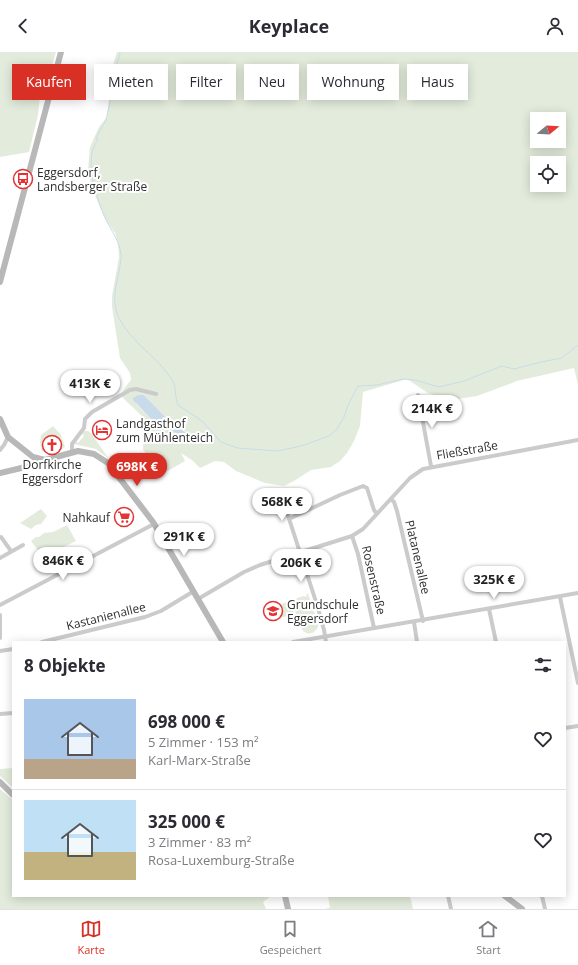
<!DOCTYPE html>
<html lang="de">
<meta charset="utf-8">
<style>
:root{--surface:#fff;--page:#f7f7f7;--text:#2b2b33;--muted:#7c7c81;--line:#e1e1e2;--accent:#d93025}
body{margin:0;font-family:"Open Sans",sans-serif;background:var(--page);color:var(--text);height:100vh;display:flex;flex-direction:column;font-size:15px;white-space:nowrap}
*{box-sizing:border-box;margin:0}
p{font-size:13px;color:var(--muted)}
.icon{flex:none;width:22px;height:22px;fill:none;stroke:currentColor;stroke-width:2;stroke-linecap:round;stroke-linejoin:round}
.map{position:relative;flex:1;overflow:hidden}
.details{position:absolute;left:12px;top:589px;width:554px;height:256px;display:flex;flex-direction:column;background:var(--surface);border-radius:0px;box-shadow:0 2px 10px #0003}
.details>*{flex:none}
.banner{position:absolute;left:12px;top:12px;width:554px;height:36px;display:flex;gap:8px}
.needle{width:26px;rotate:72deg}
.buttons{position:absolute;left:530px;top:60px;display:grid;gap:8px}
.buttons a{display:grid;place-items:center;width:36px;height:36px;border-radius:0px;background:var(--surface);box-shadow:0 2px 10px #0003;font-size:20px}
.price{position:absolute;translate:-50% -34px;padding:0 9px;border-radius:14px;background:#fff;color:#222;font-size:13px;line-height:26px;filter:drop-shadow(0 1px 2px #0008)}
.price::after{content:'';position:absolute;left:50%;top:24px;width:12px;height:9px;margin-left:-6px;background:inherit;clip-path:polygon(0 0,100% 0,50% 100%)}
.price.on{background:var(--accent);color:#fff}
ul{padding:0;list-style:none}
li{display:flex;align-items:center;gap:12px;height:100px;padding:0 12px}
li+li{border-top:1px solid var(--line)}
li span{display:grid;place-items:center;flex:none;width:112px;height:80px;border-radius:0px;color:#555}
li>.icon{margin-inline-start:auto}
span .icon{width:48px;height:48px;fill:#fffc;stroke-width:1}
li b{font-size:17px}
h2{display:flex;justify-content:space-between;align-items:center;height:48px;padding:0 12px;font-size:17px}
.pill{padding:0 14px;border-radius:0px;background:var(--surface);box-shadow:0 2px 10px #0003;font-size:14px;line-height:36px}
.pill.on{background:var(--accent);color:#fff}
header{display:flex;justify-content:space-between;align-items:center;height:52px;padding:0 12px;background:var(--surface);font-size:18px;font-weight:700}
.menu{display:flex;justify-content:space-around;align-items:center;height:56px;border-top:1px solid var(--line);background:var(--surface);font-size:11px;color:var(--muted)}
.menu a{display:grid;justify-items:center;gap:2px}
.menu .on{color:var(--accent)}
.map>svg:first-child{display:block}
</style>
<header><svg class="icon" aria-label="back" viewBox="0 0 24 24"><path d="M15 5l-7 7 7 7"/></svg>Keyplace<svg class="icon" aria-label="person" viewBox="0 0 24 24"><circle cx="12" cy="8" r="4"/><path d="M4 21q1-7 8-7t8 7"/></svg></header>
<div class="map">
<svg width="578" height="857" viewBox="0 0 578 857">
<rect width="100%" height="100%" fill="#fff"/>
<path fill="#e3ecdc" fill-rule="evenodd" d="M0 0H56L52 13 42 24 38 63 29 100 0 105Z
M117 0H578V333L574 316 517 329 477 344 451 348 428 341 407 327 363 340 360 374 354 389 347 401 340 409 331 415 311 418 294 429 284 434 265 431 236 419 224 410 215 409 200 416 192 408 181 401 185 409 164 421 154 407 145 403V400L143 398 144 374 146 368 122 345 123 338 131 328 130 321 120 306 112 255V244L119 205 118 191 115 181 105 167 99 153 91 132 88 117 90 95 99 75 107 65 109 46 108 30ZM537 67H559V89H537ZM537 111H559V133H537ZM144 343C157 356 168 372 185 379L182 384 153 369 136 352Z
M53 374 61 383 65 395 56 401 42 400 40 391 41 383Z
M85 379H88L91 381 109 407 96 397 74 392 76 389 78 391 84 384 82 381Z
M41 457 47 464 41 472 36 473 31 477 20 471Z
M67 473 76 489 43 505 31 489 36 485H39L44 481 53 480Z
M306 542H308C310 548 319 570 318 575 317 577 314 580 312 581 299 585 296 561 294 553L297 546 304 544 307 545Z
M290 549 294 559 293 563 279 566 276 554Z
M13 716V736L0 724V717Z
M0 737 13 748V844H271L263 850 266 857H0Z
M328 844H410L413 857H324L330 856Z"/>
<path fill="#c9dbeb" d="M138 343H144L167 367 193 386 182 384 153 369 133 348V346Z"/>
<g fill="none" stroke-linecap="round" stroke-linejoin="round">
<path stroke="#c9dbeb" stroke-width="1" d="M120 0V2L113 22 110 50 106 68 96 86 98 88C83 106 96 144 104 163 109 176 119 187 121 202 122 206 120 210 120 214 117 231 111 247 118 264 130 290 158 305 173 329 176 335 175 346 178 353L202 369 221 390 237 396 278 399 301 394 329 384 337 377 344 365 348 353 358 334 377 333 403 327 415 328 439 335 464 329 502 314 514 317 541 310 562 306 578 293
M193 386 202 387 212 382"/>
<path stroke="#cbcbcb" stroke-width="4" d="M418 343 431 414
M0 398 4 393 8 385
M72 399V392L84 376 85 367 92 360 130 338 136 337 156 342
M281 442 318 556 324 578 326 590
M391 447 394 450 397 459 423 569
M289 467 340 443 363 434 367 436 374 458 377 462
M352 484 358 502 374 576
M1 485 11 499
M0 506 23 493
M560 545 578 631
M198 547 244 520 260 513 352 484 363 477 410 426 423 417 578 388
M0 553 154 472
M489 557 496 590
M0 563V586
M414 570 417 590
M42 590 145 565 161 559 194 539
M293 590 578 541
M0 599 13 597
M0 662 13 661
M565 676 578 674
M448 844 451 857
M542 844 545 857"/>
<path stroke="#b8b8b8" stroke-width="6" d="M0 230 61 0
M0 367 8 385 33 405 45 408 78 399 94 402 108 411 153 470 223 590
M0 421 34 413 38 407
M0 730 13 743
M285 844 288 857
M505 844 522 857"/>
</g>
<defs>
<symbol id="bus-ring" viewBox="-11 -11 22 22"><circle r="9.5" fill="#fff" stroke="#e33334" stroke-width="1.5"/><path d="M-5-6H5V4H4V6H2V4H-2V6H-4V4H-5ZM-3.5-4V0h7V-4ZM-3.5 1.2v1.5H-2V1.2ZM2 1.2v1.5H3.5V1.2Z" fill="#e33334"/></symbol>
<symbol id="hotel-ring" viewBox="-11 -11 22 22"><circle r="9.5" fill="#fff" stroke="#e33334" stroke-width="1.5"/><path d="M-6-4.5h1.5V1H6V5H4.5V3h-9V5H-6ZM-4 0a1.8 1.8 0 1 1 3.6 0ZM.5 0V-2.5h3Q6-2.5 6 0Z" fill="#e33334"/></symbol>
<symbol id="church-ring" viewBox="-11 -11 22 22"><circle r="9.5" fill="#fff" stroke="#e33334" stroke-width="1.5"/><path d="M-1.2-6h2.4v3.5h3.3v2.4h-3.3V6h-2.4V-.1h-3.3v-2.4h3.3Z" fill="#e33334"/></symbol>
<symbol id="supermarket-ring" viewBox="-11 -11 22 22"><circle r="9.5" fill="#fff" stroke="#e33334" stroke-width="1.5"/><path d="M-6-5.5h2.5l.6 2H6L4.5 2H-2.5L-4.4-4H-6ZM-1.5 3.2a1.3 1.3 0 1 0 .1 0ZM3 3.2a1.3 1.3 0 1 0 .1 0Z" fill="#e33334"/></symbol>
<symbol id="school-ring" viewBox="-11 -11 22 22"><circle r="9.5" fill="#fff" stroke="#e33334" stroke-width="1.5"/><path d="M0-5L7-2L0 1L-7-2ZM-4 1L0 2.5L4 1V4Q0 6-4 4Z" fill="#e33334"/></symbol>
</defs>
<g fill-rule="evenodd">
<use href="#bus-ring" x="12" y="116" width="22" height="22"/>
<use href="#hotel-ring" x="91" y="367" width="22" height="22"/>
<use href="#church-ring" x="41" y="382" width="22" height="22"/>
<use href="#supermarket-ring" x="113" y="454" width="22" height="22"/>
<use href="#school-ring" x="262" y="548" width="22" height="22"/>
</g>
<g text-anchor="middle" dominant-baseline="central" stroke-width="4" stroke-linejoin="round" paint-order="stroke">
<g font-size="12" fill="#2e2e2e" stroke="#fff" text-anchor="start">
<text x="37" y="120">Eggersdorf,<tspan x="37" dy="14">Landsberger Straße</tspan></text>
<text x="116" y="371">Landgasthof<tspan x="116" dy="14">zum Mühlenteich</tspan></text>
<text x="52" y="412" text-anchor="middle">Dorfkirche<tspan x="52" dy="14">Eggersdorf</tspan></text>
<text x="110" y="465" text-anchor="end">Nahkauf</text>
<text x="287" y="552">Grundschule<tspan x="287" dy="14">Eggersdorf</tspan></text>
</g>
<g font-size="12" fill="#2e2e2e" stroke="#fff">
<text transform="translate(467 398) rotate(-10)">Fließstraße</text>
<text transform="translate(418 505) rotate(77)">Platanenallee</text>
<text transform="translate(374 528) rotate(77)">Rosenstraße</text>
<text transform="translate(106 564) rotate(-14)">Kastanienallee</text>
</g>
</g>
</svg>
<div class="buttons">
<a><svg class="needle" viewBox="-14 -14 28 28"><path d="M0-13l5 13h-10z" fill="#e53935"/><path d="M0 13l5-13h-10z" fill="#7c7c81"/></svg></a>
<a><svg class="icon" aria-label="locate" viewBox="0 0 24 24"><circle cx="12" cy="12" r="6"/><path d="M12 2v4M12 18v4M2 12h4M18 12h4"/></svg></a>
</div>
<b class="price" style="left:90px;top:352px">413K €</b>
<b class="price" style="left:432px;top:377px">214K €</b>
<b class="price on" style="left:137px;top:435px">698K €</b>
<b class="price" style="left:282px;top:470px">568K €</b>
<b class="price" style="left:184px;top:505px">291K €</b>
<b class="price" style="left:63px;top:529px">846K €</b>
<b class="price" style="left:301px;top:531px">206K €</b>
<b class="price" style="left:494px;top:548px">325K €</b>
<div class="banner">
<a class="pill on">Kaufen</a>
<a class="pill">Mieten</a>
<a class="pill">Filter</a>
<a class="pill">Neu</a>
<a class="pill">Wohnung</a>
<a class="pill">Haus</a>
</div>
<section class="details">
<h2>8 Objekte<svg class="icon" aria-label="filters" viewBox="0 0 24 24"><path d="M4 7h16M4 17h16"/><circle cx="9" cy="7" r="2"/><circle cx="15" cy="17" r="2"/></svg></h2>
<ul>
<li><span style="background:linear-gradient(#a9c7e8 75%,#b9a48a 0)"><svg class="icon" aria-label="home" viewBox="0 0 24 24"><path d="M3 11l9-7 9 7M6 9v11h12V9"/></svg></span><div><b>698 000 €</b><p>5 Zimmer · 153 m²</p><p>Karl-Marx-Straße</p></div><svg class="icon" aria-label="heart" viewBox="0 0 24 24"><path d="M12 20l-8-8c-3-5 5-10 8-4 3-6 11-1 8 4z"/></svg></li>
<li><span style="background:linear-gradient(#bfe0f5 65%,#c2b280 0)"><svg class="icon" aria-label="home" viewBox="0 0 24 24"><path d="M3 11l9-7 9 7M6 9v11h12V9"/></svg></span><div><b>325 000 €</b><p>3 Zimmer · 83 m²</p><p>Rosa-Luxemburg-Straße</p></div><svg class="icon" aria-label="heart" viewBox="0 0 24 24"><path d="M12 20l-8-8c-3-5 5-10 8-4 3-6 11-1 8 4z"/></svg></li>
</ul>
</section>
</div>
<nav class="menu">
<a class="on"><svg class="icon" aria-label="map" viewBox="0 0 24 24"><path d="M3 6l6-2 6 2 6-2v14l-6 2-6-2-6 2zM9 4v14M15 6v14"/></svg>Karte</a>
<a><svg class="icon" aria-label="saved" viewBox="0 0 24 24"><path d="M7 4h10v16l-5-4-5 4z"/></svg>Gespeichert</a>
<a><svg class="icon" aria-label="home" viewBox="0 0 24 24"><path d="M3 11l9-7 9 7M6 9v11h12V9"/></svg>Start</a>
</nav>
